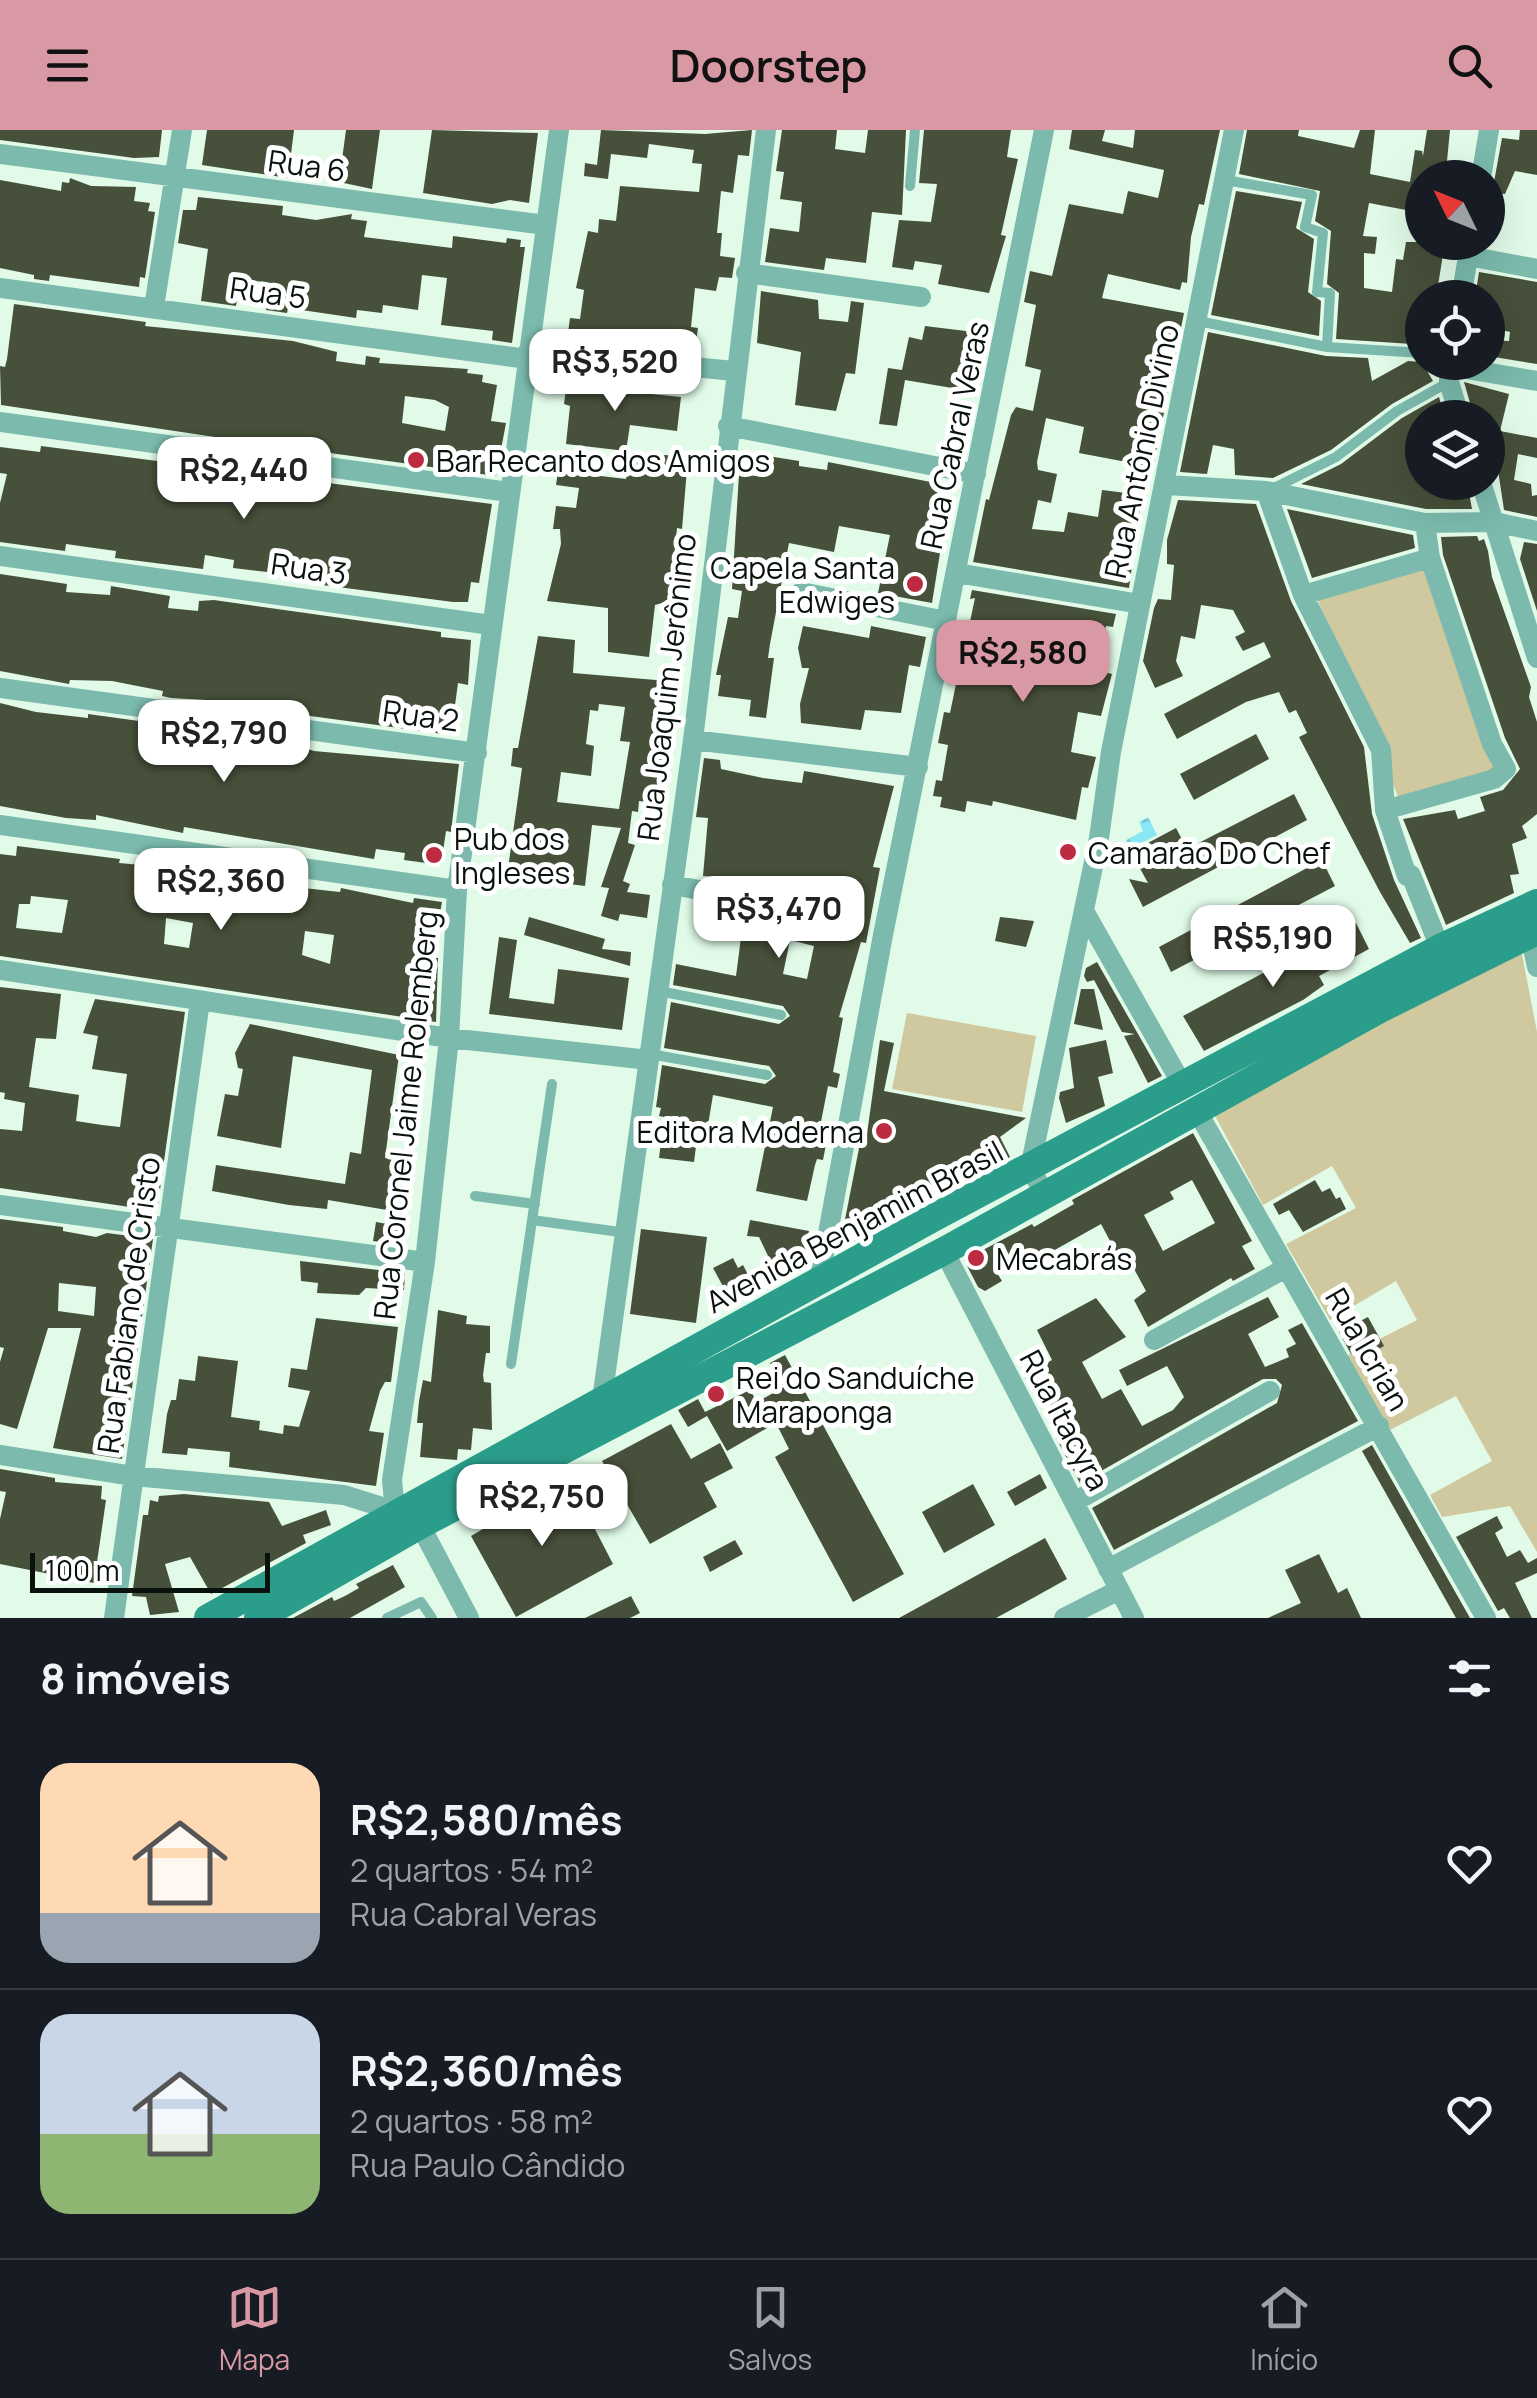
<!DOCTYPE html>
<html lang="pt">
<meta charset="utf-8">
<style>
:root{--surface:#171b24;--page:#242831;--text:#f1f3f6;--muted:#9ea1a6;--line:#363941;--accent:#d999a4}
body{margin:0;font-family:Manrope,sans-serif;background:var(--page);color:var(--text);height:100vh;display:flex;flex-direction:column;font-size:38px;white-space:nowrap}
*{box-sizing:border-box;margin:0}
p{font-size:32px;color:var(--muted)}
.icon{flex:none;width:55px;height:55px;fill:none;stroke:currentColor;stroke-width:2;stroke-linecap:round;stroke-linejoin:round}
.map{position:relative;height:1488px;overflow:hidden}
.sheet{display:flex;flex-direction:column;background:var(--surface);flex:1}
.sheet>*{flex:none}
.needle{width:65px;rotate:313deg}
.fabs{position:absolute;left:1405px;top:30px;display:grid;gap:20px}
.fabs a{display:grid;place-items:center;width:100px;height:100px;border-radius:50%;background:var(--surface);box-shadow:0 10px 40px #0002;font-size:50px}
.scale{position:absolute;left:30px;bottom:25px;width:240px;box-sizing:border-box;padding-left:10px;border:5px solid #09120c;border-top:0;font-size:28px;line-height:35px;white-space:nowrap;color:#09120c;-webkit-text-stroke:8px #fff;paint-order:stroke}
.price{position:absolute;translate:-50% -85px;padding:0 22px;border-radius:20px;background:#fff;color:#222;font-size:32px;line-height:65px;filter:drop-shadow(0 2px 5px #0008)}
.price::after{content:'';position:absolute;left:50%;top:60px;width:30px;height:22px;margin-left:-15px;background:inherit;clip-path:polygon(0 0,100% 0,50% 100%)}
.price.current{background:var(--accent);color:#111}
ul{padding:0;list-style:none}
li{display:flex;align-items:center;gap:30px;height:250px;padding:0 40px}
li+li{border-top:2px solid var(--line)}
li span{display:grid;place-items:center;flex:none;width:280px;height:200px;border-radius:30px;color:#555}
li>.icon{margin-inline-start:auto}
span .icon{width:120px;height:120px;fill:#fffc;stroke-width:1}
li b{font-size:42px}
h2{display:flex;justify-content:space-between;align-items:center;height:120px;padding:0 40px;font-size:42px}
header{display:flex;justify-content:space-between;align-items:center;height:130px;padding:0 40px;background:var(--accent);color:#111;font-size:45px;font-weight:600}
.tab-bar{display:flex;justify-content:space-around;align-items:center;height:140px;border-top:2px solid var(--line);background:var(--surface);font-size:28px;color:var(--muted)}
.tab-bar a{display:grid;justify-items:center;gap:5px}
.tab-bar .current{color:var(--accent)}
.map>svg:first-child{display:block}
</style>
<header><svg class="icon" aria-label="menu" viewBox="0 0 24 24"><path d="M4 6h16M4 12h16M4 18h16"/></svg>Doorstep<svg class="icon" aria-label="search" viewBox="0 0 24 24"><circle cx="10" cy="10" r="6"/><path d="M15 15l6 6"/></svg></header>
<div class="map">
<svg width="1537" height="1488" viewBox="0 0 1537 1488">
<defs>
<pattern id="water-ripples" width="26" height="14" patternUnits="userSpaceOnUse" patternTransform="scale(2.5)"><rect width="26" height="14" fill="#8ae7f4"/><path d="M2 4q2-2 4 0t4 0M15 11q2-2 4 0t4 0" fill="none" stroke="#76c5d0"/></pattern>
</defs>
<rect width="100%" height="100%" fill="#e1fbe8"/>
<path fill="#d0c89e" d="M1425 436 1497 639 1399 669 1317 468Z
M1522 824 1537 902V1422L1510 1376 1442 1387 1430 1365 1492 1331 1456 1266 1390 1300 1346 1226 1417 1190 1396 1151 1330 1190 1286 1114 1356 1078 1332 1036 1263 1075 1214 984 1433 864Z
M907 883 1036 906 1022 982 892 959Z"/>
<path fill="url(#water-ripples)" d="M1148 687 1157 705 1130 719 1126 710 1143 701 1139 692Z"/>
<path fill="#47503a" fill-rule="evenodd" d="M0 0H162L159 27 134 28 0 10Z
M207 0H294L288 48 202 35Z
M346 0H380L372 59 339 52Z
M432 0 538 3 529 73 510 70 492 74 423 63Z
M601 0 705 4 752 0 749 26 738 25 733 63 721 61 717 103H722L720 126 735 128 732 148 719 147 716 161 695 158 691 197 698 198 696 212 667 209 666 215 568 203 570 188 580 189 584 160 576 158 588 101 598 103 599 89 616 91 620 56 699 62 702 34 692 33 694 20 649 14 647 28 611 24 608 49 584 46 585 33 597 35Z
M782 0H837L835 19 865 23 868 0H906L902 85 872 82 866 133 826 128 824 140 765 132 770 98 799 102 802 72 780 69 784 42 776 41Z
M924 0H1011L1007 27 1018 29 1001 105 1006 106 989 163 938 154 942 135 915 131 913 140 892 137 899 90 931 92 937 54 919 53Z
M1072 0H1105L1102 11 1133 18 1135 0H1220L1204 75 1199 74 1191 107 1187 153 1182 152 1180 160 1108 144 1102 168 1184 183 1153 337 1079 323 1084 297 1046 288 1037 332 1038 340 1057 344 1051 373 1038 370 1032 399 1064 402 1068 382 1098 387 1102 360 1142 365 1129 458 973 432 986 369 989 370 1011 285 1016 277 1033 281 1041 240 1025 236 1036 175 1024 172 1030 141 1052 146 1069 74 1123 84 1128 61 1158 68 1161 55 1164 40 1069 19Z
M1247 0H1299L1298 6 1354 18 1360 0H1375L1370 44 1410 52 1415 20 1422 21 1423 26 1427 0H1450L1447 31 1467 34 1464 48H1422V83L1369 73 1363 106 1377 107 1375 124 1364 123V158L1392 162 1396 129 1403 130 1406 112H1445L1436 168H1422V182L1415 180 1412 214 1336 209 1339 163 1327 154 1331 101 1315 91 1320 61 1239 44Z
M1520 0H1537V45L1515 41 1505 64 1492 63 1502 8 1519 10Z
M70 48 91 56 136 57 134 71 150 73 148 81 155 82 145 148 140 147 139 157 50 145 49 151 34 149V145L0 138V50L61 61 62 52 69 53Z
M1236 61 1302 72 1296 98 1314 109 1308 162 1321 171 1319 206 1211 185Z
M198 67 283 76 282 85 316 90 352 84 351 89 367 91 364 107 452 118 453 106 506 113 507 108 521 110 520 117H525L512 213 492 210 493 201 441 195 447 148 422 145 418 180 383 175 382 183 357 180 356 188 288 178 287 183 266 180 272 153 240 149 236 176 201 171 208 119 178 113 183 80H196Z
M1479 142 1537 152V234L1488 226V210L1509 211 1510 202 1488 197V168H1475Z
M761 161 818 170 819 189 848 192 851 171 864 173 855 244 846 243 836 281 795 275 801 222 757 213Z
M14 174 146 192 145 196 293 211 337 222 336 231 350 233 365 235 366 226 380 228 379 233 468 239 467 243 483 245 482 252 497 255 491 291 506 293 496 346 294 318 295 312 266 307H236L235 310 1 275 0 236 5 237 7 229ZM405 266 435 270 449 277 445 301 402 293Z
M925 196 974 202 964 260 905 250 897 296 879 294 888 238 902 240 909 207 922 210Z
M1208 202 1326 226 1368 228 1372 251 1408 231 1422 232 1433 251 1392 274 1331 320 1273 348 1235 345 1234 319 1213 315 1207 344 1180 342Z
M588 244 602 246 601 259 681 267 677 301 630 295 626 321 566 314 570 276 564 274 566 259 575 261 576 250 587 252Z
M1464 252 1509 264 1500 301 1537 308V328L1518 324 1514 350 1531 354 1532 366 1537 365V387L1504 380 1498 340 1490 342 1492 332H1488V288L1472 280Z
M1439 267 1445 288H1422V352H1467L1472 379H1426L1301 354 1341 334 1402 288Z
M41 316 492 374 479 453 471 452 468 472H453L284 450 285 444 233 438 234 430 205 425 203 439 115 428 116 421 87 417 66 414 65 421 0 412V373L7 344 0 343V317L40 322Z
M630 322 688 327 682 399 677 398 674 428 684 429 682 443H676L669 471 655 475 649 527 608 522V478L547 471 561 414 560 399H553L556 376 576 378 579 358 556 355 558 341 626 349Z
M768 326 799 331V336L827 340 828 332 941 354 938 377 947 379 932 473 878 463 890 405 839 396 834 422 789 413 770 514 768 528H774L766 588 749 586 751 570 718 566 721 545H716L728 487 738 488 742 461 732 459 739 344 765 347Z
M1178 370 1256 374 1291 471 1364 617 1372 684 1394 750 1421 808 1410 813 1380 762 1299 607 1307 603 1296 580 1289 583 1279 562 1246 572 1177 609 1164 584 1271 527 1264 512 1243 521 1235 507 1245 502 1233 480 1201 475 1195 509 1181 506 1176 531 1183 546 1155 558 1143 531 1154 478 1158 469 1171 470 1174 435 1167 434V410Z
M1287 379 1413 405 1415 418 1312 448Z
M1477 406 1479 411 1484 409 1488 421 1492 447 1531 557 1529 567 1537 592V684L1522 696 1527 708 1512 714 1519 744 1510 745 1514 763 1446 795 1403 689 1455 680 1458 689 1485 681 1480 667 1503 660 1520 639 1505 608 1443 425 1441 407Z
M1524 412 1537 414V481L1520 429Z
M0 444 67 454 66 462 110 465 111 456 170 466 168 478 198 481 199 471 214 470 441 502V507L471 510 468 555 458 553 451 605 288 583 260 578V573L171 568 162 566 163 561 112 551 70 550 69 554 0 541Z
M972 460 1116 484 1113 497 1106 496 1097 540 1112 544 1101 586 1078 582 1071 622 1096 627 1088 658 1082 657 1076 690 993 671 992 676 967 671 965 682 940 677 942 667 933 666 936 650 942 651 948 615 938 613 944 582 950 583 962 525 955 524 959 504 967 506 975 468 970 469Z
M803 496 869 508 871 496 926 507 920 537 909 535 901 583 865 580 861 600 801 593 800 574 809 538H802L798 518Z
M538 506 575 510 573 543 668 551 659 616 670 617 666 654H659L656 673 639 671 638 682 632 681 628 713 635 715 623 751 630 754 627 762 650 765 647 788 620 784 618 791 601 786 609 758 601 757 621 698 592 695 585 756 507 746 522 638 511 636 513 618H518ZM599 574 625 577 620 611 630 612 619 679 557 672 561 642 591 646 594 616 586 614 590 580 598 581Z
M0 573 36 582 88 588V584L285 611 314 621 459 634 451 702 446 701 441 735 404 730 405 723 376 719 374 729 184 697 183 703 96 685V690L66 688 0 676Z
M1256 604 1269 629 1194 670 1180 644Z
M704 628 720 630 721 639 763 648 802 653 804 641 894 656 873 737 880 738 866 813 861 812 839 887 843 888 833 942 840 944 837 958 828 956 819 1002 828 1004 823 1030 817 1029 815 1035 807 1071 756 1061 773 977 713 965 708 995 699 993 694 1032 659 1028 664 987 659 986 661 978 656 977 662 935 765 954 776 946 769 936 664 918 671 872 779 894 790 886 783 876 673 855 676 834 736 846 743 792 808 795 815 779V762L785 757 786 752 703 746 708 688 696 687ZM790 810 814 816 807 849 783 844Z
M1294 664 1307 690 1143 777 1129 749 1148 753 1131 722 1176 698 1187 719Z
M17 716 120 729 119 733 164 737 163 741 238 744 236 761 265 765 267 754 340 762 341 758 413 773 414 768 442 772 432 828H438L436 892 0 826V724L16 726ZM31 766 68 770 62 803 16 798 19 774H30ZM166 788 193 793 189 818 164 814ZM305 801 334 805 330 834 302 825Z
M1322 730 1335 756 1171 842 1159 817Z
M529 787 605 809 602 819 631 822 630 836 524 805Z
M1000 787 1034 791 1026 817 995 811Z
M1356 793 1369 819 1319 846 1324 855 1303 870 1204 921 1183 886Z
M499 807 517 810 509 868 554 874 558 839 629 848 622 900 489 884Z
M1097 832 1162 946 1148 953 1124 906 1135 904 1122 902 1094 850 1087 852 1084 846 1086 838Z
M0 857 61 864 56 909 36 908 29 957 79 965 76 991 102 995 120 997 127 944 92 939 98 906 83 903 95 869 185 882 157 1081 0 1058V999L22 1001 25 973 4 969 5 963 0 962Z
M1081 859H1094L1103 900 1074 894Z
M250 894 399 925 385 1028 406 1031 401 1058 390 1056 387 1080 328 1070 327 1079 289 1075 212 1061 216 1035 345 1054 350 1022 361 1024 372 940 293 926 281 1018 217 1006 225 964 238 966 243 939 238 938 235 923Z
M880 910 894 913 884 961 1026 988 1000 1007 1010 1027 976 1045 968 1030 927 1060 931 1069 839 1120 862 1003 867 1004Z
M1106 910 1113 943 1098 947 1105 976 1066 993 1059 968 1060 962 1074 958 1069 918Z
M1193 1003 1252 1111 1242 1116 1255 1139 1233 1151 1231 1148 1148 1197 1134 1170 1146 1161 1133 1137 1126 1141 1101 1094 1028 1135 1021 1122 994 1138 1002 1151 985 1161 978 1157 964 1130 1032 1094 1034 1097 1074 1074 1072 1070ZM1192 1050 1215 1093 1163 1121 1144 1085 1174 1069 1170 1062Z
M1315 1050 1322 1062 1330 1058 1336 1069 1340 1067 1346 1079 1303 1102 1289 1080 1279 1085 1273 1074Z
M0 1089 63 1097V1101L96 1107 107 1103 153 1109 122 1329 53 1318 81 1198H48L17 1299 0 1294V1232L4 1218 0 1217ZM59 1153 96 1157 94 1186 58 1181Z
M750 1090 809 1101 803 1135 778 1147 759 1107 747 1106Z
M376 1092 404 1097 400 1115 373 1111Z
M641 1099 707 1107 696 1193 630 1184Z
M733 1128 738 1138 743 1135 755 1158 731 1171 713 1138Z
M300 1131 405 1143 404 1160 366 1158 359 1165 317 1163 318 1153 301 1151Z
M1268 1167 1279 1187 1248 1204 1265 1237 1289 1227 1286 1219 1296 1214 1288 1200 1302 1193 1358 1291 1114 1420 1092 1378 1277 1273 1282 1255 1276 1249H1263L1080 1353 1055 1306 1065 1302 1048 1271 1040 1276 1024 1246 1052 1230 1037 1200 1096 1168 1126 1207 1082 1232 1102 1269 1121 1259 1142 1296 1173 1280 1184 1267 1167 1236 1127 1256 1119 1240Z
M438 1180 467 1186 466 1194 490 1196V1223H486L483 1245 484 1252 491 1253 492 1300 473 1298 471 1320 458 1319 457 1330 420 1327 423 1293H417L419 1271 423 1250 431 1252Z
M1368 1187 1384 1216 1373 1222 1369 1215 1351 1224 1339 1202Z
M316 1188 398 1197 391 1252H385L380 1261 369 1301 384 1303 376 1356 229 1337 230 1322 188 1318 187 1325 162 1323 167 1284 171 1270H176L179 1249 195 1251 198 1226 238 1231 231 1287 260 1291 259 1300 283 1304 284 1295 299 1297 310 1261 288 1257 291 1238 307 1240Z
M785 1225 904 1444 853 1472 775 1327 789 1319 776 1293 727 1321 707 1286 688 1297 678 1280 698 1269 705 1282 750 1260 757 1272 784 1257 770 1233Z
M671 1294 691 1329 720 1313 733 1338 704 1353 717 1377 650 1414 602 1331Z
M1372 1315 1470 1488H1456L1362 1321Z
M0 1339 55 1348V1352L102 1356 101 1369 106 1370 94 1453 0 1434V1389L6 1362 0 1361Z
M1040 1344 1047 1358 1015 1376 1007 1362Z
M569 1349 613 1434 516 1487 471 1406Z
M973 1354 995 1395 944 1423 922 1382Z
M184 1364 269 1372 282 1396 326 1380 331 1395 303 1405 306 1413 211 1464 190 1427 165 1434 179 1482 150 1485 146 1467 132 1466 143 1385H148L150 1370 158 1372 159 1366Z
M1497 1386 1503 1398 1495 1403 1507 1427 1520 1420 1528 1433 1537 1428V1443L1515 1453 1532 1488H1510L1504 1478 1498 1481 1456 1407Z
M1045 1408 1067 1449 1033 1468 996 1488H899Z
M735 1410 743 1424 710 1442 703 1427Z
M1319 1424 1338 1463 1347 1458 1361 1488H1268L1301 1473 1285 1440Z
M393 1435 405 1457 350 1488H293L332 1467 334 1471 345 1466 359 1458 356 1454Z
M631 1466 640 1483 630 1488H585Z"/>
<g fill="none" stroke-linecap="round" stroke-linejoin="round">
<path stroke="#7bbaad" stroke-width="10" d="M1225 50 1312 65 1305 97 1323 103 1317 162 1330 163 1327 217
M910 56 915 0
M1198 191 1327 217 1422 223
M1272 359 1336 327 1397 281 1449 252
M659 861 781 885
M650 924 767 945
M475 1066 535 1074
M532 1090 627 1103
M511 1234 552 954
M387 1488 421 1472 432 1488"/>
<path stroke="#7bbaad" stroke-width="20" d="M0 24 546 95
M1481 48 1489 0
M1468 126 1537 139
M746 143 921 167
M0 158 527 229
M1461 168 1470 115
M154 177 182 0
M528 221 734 241
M1449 232V252L1460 288
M1449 236 1537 251
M0 292 509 362
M728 296 976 344
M1481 352 1537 528
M1167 355 1266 361 1425 393 1494 392 1537 401
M1266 361 1303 465 1381 620 1385 680 1407 746 1411 745 1440 818
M0 426 491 495
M957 443 1140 474
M801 462 946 491
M1303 465 1430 428
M0 558 477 623
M693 610 918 637
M1385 680 1494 649 1506 639 1492 614 1430 428 1425 393
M0 695 457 760
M672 755 801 778
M1084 781 1183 956
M1530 804 1537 837
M0 840 449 908 649 930
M1197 981 1486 1488
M1044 1063 1030 1038 1099 708 1111 622 1234 0
M0 1075 425 1132
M944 1121 1134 1488
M819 1152 883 805 1044 0
M1154 1210 1286 1138
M601 1277 693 610 766 0
M0 1325 133 1346 344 1365 395 1381 392 1350 425 1132 449 908 457 760 559 0
M1076 1371 1270 1261
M420 1395 469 1488
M1108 1439 1379 1296
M114 1488 200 871
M1064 1488 1119 1460"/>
<path stroke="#2b9d8b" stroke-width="28" d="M208 1488 933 1088 1440 818 1537 773
M258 1488 420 1395 944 1121 1380 879 1537 801"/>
</g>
<g fill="#bc2b40" stroke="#fff" stroke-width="4">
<circle cx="416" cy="330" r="10"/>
<circle cx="915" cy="454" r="10"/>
<circle cx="1068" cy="722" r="10"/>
<circle cx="434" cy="725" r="10"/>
<circle cx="884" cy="1001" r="10"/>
<circle cx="976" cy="1128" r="10"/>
<circle cx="716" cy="1264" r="10"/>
</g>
<g text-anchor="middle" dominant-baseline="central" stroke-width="10" stroke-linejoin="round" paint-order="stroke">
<g font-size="30" fill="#09120c" stroke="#fff">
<text transform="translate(307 35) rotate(8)">Rua 6</text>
<text transform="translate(268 162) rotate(8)">Rua 5</text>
<text transform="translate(954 305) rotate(-78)">Rua Cabral Veras</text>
<text transform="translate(1141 321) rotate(-78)">Rua Antônio Divino</text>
<text transform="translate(309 438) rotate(8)">Rua 3</text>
<text transform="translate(666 557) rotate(-83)">Rua Joaquim Jerônimo</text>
<text transform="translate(421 585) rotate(8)">Rua 2</text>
<text transform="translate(405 985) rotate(-84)">Rua Coronel Jaime Rolemberg</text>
<text transform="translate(854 1096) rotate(-28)">Avenida Benjamim Brasil</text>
<text transform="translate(128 1175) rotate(-82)">Rua Fabiano de Cristo</text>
<text transform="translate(1368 1219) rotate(60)">Rua Icrian</text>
<text transform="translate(1065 1290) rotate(62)">Rua Itacyra</text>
</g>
<g font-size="30" fill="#09120c" stroke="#fff" text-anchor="start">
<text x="436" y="330">Bar Recanto dos Amigos</text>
<text x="895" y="437" text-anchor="end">Capela Santa<tspan x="895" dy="34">Edwiges</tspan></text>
<text x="454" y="708">Pub dos<tspan x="454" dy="34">Ingleses</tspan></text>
<text x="1088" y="722">Camarão Do Chef</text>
<text x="864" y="1001" text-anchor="end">Editora Moderna</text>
<text x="996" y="1128">Mecabrás</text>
<text x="736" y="1247">Rei do Sanduíche<tspan x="736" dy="34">Maraponga</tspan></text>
</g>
</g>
</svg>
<div class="fabs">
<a><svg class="needle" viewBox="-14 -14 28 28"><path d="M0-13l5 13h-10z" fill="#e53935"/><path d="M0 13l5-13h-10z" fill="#9ea1a6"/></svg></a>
<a><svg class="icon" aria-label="locate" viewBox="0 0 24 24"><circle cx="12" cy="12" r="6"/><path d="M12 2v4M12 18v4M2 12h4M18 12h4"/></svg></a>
<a><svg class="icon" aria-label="layers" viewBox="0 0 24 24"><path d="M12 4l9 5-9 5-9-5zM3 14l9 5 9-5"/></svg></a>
</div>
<div class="scale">100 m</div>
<b class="price" style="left:615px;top:284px">R$3,520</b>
<b class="price" style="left:244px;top:392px">R$2,440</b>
<b class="price current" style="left:1023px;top:575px">R$2,580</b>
<b class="price" style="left:224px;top:655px">R$2,790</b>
<b class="price" style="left:221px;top:803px">R$2,360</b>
<b class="price" style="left:779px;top:831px">R$3,470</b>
<b class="price" style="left:1273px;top:860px">R$5,190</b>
<b class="price" style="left:542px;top:1419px">R$2,750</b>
</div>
<section class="sheet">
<h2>8 imóveis<svg class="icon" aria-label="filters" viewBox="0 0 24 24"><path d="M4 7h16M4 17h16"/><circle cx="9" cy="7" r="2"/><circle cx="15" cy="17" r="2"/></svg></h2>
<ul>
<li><span style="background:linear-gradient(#ffd9b3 75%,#9aa5b1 0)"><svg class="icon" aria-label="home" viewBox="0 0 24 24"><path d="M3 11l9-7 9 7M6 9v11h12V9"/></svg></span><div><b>R$2,580/mês</b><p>2 quartos · 54 m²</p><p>Rua Cabral Veras</p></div><svg class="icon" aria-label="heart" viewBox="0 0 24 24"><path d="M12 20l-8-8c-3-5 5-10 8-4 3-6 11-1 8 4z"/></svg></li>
<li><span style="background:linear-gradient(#c9d6e8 60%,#8fb573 0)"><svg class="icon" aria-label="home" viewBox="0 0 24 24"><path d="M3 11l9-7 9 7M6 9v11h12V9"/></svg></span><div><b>R$2,360/mês</b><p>2 quartos · 58 m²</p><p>Rua Paulo Cândido</p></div><svg class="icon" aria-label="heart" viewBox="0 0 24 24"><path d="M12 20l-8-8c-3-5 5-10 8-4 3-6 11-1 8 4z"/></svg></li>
</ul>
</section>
<nav class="tab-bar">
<a class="current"><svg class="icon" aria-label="map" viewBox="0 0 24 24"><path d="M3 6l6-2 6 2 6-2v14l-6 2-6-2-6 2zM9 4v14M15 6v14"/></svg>Mapa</a>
<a><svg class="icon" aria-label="saved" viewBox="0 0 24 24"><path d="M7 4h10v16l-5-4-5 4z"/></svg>Salvos</a>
<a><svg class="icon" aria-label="home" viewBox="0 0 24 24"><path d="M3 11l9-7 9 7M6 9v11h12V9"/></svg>Início</a>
</nav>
